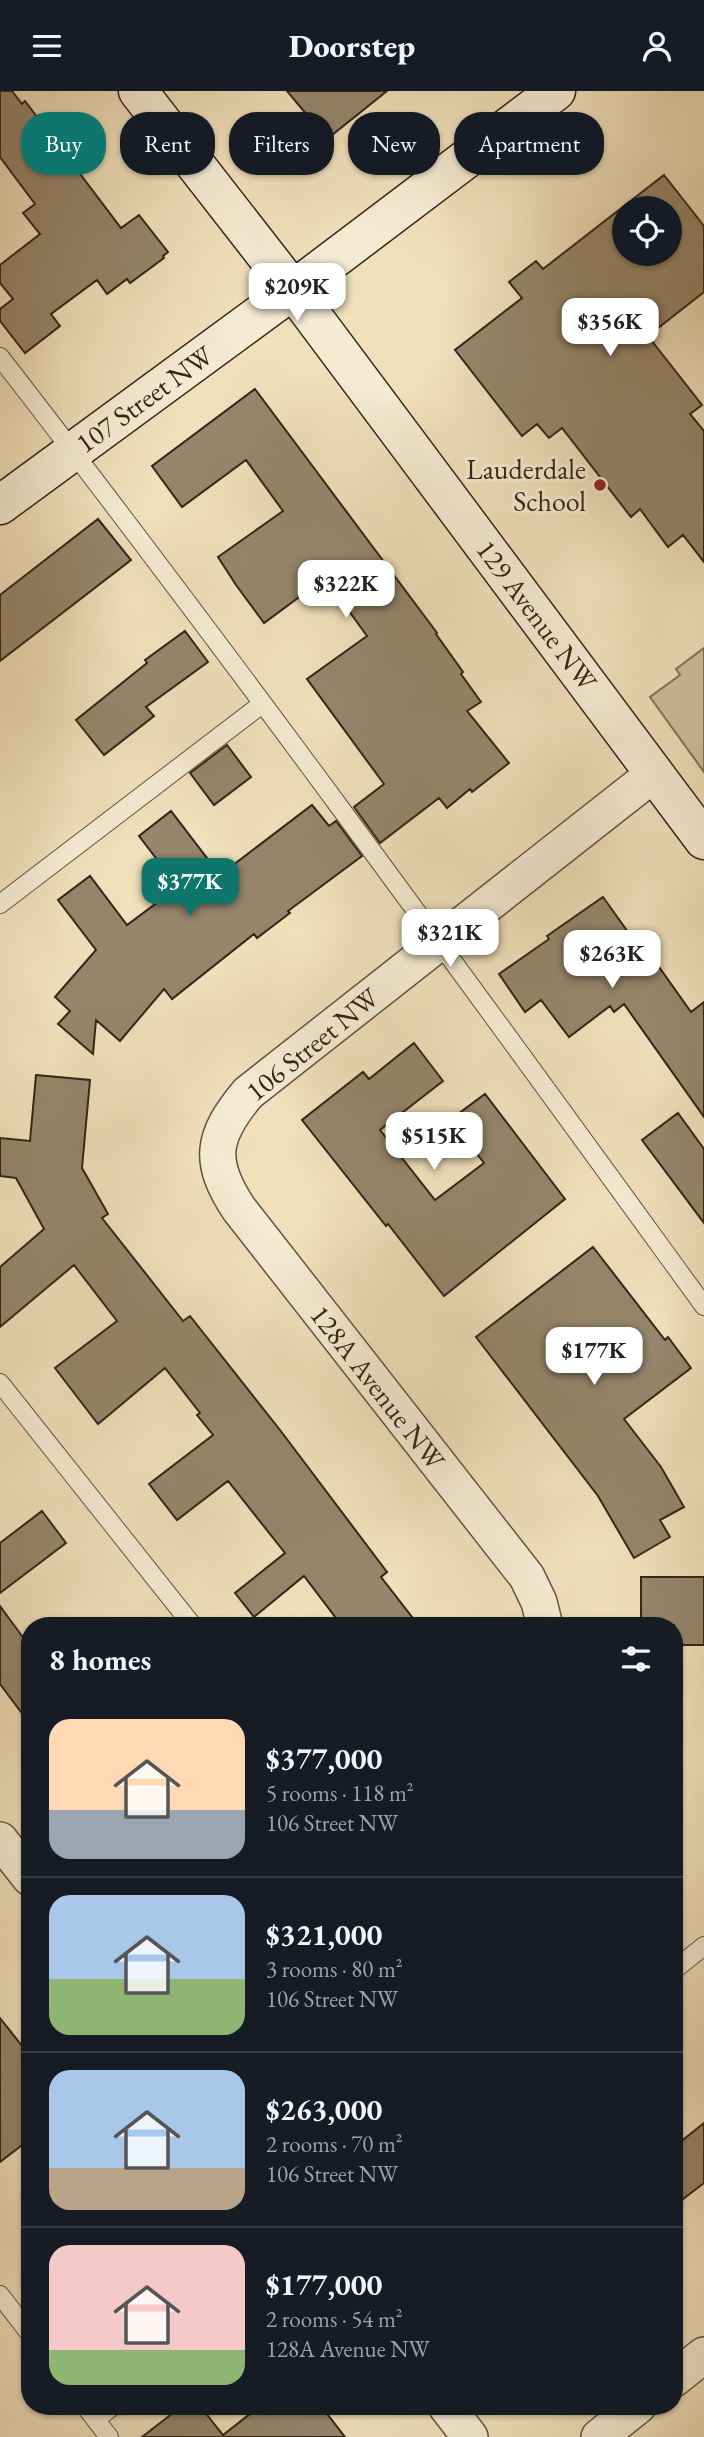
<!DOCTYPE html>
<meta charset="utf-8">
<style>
:root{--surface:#171b24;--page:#242831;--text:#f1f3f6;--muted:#9ea1a6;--line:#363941;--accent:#0f766e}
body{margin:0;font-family:"EB Garamond",serif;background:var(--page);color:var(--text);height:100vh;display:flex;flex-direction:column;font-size:26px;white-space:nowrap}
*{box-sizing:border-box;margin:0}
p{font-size:23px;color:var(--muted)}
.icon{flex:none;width:38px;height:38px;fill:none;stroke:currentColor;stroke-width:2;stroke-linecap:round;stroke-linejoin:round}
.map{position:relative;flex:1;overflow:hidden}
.side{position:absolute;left:21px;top:1526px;width:662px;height:798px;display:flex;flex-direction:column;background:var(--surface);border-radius:28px;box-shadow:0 2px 5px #0004}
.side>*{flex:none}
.banner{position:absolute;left:21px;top:21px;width:663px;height:63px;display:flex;gap:14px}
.buttons{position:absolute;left:612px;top:105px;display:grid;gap:14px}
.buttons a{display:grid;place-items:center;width:70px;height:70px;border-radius:50%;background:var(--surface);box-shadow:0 2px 5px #0004;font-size:35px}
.price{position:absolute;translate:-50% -60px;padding:0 16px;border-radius:14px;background:#fff;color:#222;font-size:23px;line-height:46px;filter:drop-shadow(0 2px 4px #0008)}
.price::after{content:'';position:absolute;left:50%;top:42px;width:21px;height:16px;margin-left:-10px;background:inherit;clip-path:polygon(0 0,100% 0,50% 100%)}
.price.selected{background:var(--accent);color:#fff}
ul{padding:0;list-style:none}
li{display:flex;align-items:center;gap:21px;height:175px;padding:0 28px}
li+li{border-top:2px solid var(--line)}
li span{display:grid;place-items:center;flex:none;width:196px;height:140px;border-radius:21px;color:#555}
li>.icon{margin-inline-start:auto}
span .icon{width:84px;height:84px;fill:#fffc;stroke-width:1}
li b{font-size:30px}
h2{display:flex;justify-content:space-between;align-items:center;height:84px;padding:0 28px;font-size:30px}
.tag{padding:0 24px;border-radius:28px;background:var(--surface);box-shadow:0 2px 5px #0004;font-size:24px;line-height:63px}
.tag.selected{background:var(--accent);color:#fff}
header{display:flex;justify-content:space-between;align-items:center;height:91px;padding:0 28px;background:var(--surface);font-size:32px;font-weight:800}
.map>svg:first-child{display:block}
</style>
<header><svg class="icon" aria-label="menu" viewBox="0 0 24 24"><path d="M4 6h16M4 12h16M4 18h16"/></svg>Doorstep<svg class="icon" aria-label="person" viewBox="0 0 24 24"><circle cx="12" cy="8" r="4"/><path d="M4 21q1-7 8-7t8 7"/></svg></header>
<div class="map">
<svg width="704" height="2346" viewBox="0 0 704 2346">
<rect width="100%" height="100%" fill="#f0e0bb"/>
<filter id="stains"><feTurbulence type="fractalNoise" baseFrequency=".00286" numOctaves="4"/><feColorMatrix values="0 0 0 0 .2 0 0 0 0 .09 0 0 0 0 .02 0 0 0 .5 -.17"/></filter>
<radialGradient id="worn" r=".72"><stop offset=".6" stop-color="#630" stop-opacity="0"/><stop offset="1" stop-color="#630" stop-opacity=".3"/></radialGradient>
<path fill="#d0c09f" stroke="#82725b" stroke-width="2" d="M704 557V681L650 606 680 584 676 578Z"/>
<path fill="#95866c" stroke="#332517" stroke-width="2" fill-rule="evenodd" d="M0 0H12L22 13 25 10 121 137 139 124 168 161 163 165 164 167 130 192 127 188 107 203 97 189 51 223 60 235 25 262 0 230V218L13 208 0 192V174L40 143 23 122 35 113 0 66Z
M287 0H387L327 48Z
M664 84 704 135V201L648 245 702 314 690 323 704 340V471L683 444 668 456 640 418 631 426 562 337 549 347 537 333 522 345 455 259 522 207 509 191 536 170 543 178ZM625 117H670V163H625Z
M255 298 437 542 436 543 463 581 461 583 481 611 467 620 509 672 472 701 470 698 447 717 439 707 380 752 354 716 384 693 307 588 367 545 325 487 264 532 236 494 218 466 283 420 246 369 182 416 152 375Z
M98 428 131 469 0 570V504Z
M185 540 208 571 146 616 154 625 104 664 76 629 147 572 145 569Z
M227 654 251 686 214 714 190 682Z
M312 714 329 735 336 730 362 765 288 820 290 822 257 847 254 843 172 908 164 898 120 950 96 929 93 963 58 933 70 920 55 906 96 859 58 809 90 785 127 834 178 796 139 745 171 720 220 784Z
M603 806 638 855 642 852 691 921 704 911V1026L624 913 614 921 610 915 569 946 541 909 525 921 499 883 549 848 547 845Z
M414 952 443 990 380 1039 435 1109 484 1072 450 1029 485 1003 565 1108 444 1205 388 1133 386 1135 302 1029 363 981 369 988Z
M36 984 90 989 82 1077 108 1123 102 1127 183 1230 190 1225 280 1339 387 1481 381 1486 419 1535H342L304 1485 254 1526 235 1502 285 1462 228 1390 177 1429 149 1393 213 1344 197 1324 200 1322 165 1277 98 1333 55 1277 117 1230 74 1174 0 1236V1176L44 1138 16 1087 0 1085V1047L30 1050Z
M678 1022 704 1058V1132L642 1049Z
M593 1156 665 1249 668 1246 691 1277 624 1328 661 1376 684 1416 660 1429 670 1446 634 1467 598 1405 476 1246Z
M42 1420 66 1452 0 1502V1452Z
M641 1486H704V1554H674V1534H641Z
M0 1515 30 1556V1633L0 1593Z
M0 1927 30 1965V2048L0 2071Z
M704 2032V2092L674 2115V2056Z
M182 2315H200L223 2344 260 2315H321L345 2346H142Z"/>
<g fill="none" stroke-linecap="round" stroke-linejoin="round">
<defs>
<path id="lane" d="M0 266C241 577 472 896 704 1215
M0 813 262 613
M0 1292 193 1535
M674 1879 704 1855
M0 2204 30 2243
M85 2315 109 2346
M96 2328 113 2315"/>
<path id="street" d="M545 1535 539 1511 527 1486 239 1118C207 1070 212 1045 248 1002L655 682
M0 1749 30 1787
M674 2288 704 2264
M446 2315 470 2346
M599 2346 638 2315"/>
<path id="secondary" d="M138 0 293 199 704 749
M0 414 293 199 556 0"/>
</defs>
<use href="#lane" stroke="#625440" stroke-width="20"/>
<use href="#street" stroke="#625440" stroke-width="38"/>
<use href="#secondary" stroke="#332517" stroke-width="41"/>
<use href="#lane" stroke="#f5ebd3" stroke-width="18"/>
<use href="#street" stroke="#f5ebd3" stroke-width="35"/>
<use href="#secondary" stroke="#f5ebd3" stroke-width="38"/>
</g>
<circle fill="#8f2418" stroke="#f5ebd3" stroke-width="2.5" cx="600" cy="394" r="7"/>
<g text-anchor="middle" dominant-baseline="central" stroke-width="6" stroke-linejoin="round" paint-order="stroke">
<g font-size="28" fill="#332517" stroke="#f5ebd3">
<text transform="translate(144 308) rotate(-36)">107 Street NW</text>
<text transform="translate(537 524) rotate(53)">129 Avenue NW</text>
<text transform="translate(312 953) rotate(-39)">106 Street NW</text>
<text transform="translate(378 1296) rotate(52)">128A Avenue NW</text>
</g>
<g font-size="28" fill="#332517" stroke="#f5ebd3" text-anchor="end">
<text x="586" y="378">Lauderdale<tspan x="586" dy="32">School</tspan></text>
</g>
</g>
<rect width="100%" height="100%" filter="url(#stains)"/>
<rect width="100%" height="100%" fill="url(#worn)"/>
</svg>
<div class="buttons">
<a><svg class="icon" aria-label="locate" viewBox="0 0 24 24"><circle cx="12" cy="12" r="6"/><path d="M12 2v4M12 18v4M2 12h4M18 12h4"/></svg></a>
</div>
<b class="price" style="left:297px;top:232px">$209K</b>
<b class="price" style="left:610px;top:267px">$356K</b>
<b class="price" style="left:346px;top:529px">$322K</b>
<b class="price selected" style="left:190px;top:827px">$377K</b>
<b class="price" style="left:450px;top:878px">$321K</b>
<b class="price" style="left:612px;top:899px">$263K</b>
<b class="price" style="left:434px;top:1081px">$515K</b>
<b class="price" style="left:594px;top:1296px">$177K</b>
<div class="banner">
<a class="tag selected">Buy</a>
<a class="tag">Rent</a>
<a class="tag">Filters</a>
<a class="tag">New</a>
<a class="tag">Apartment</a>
</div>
<section class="side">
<h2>8 homes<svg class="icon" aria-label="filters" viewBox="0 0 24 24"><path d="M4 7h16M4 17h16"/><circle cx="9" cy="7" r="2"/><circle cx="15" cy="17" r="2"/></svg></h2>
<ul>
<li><span style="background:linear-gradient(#ffd9b3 65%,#9aa5b1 0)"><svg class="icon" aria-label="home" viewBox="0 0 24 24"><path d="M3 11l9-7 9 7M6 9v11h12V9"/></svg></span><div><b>$377,000</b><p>5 rooms · 118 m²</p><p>106 Street NW</p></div></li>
<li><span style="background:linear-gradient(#a9c7e8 60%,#8fb573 0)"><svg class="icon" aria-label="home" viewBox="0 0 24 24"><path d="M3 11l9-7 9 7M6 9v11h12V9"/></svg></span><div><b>$321,000</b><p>3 rooms · 80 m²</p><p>106 Street NW</p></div></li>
<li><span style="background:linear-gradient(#a9c7e8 70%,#b9a48a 0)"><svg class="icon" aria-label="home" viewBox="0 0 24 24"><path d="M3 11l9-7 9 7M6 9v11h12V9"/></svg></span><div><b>$263,000</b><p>2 rooms · 70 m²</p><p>106 Street NW</p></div></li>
<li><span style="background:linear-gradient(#f6c9c9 75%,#8fb573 0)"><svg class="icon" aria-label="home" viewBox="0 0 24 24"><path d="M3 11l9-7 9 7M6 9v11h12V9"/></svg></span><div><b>$177,000</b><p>2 rooms · 54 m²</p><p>128A Avenue NW</p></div></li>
</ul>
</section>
</div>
